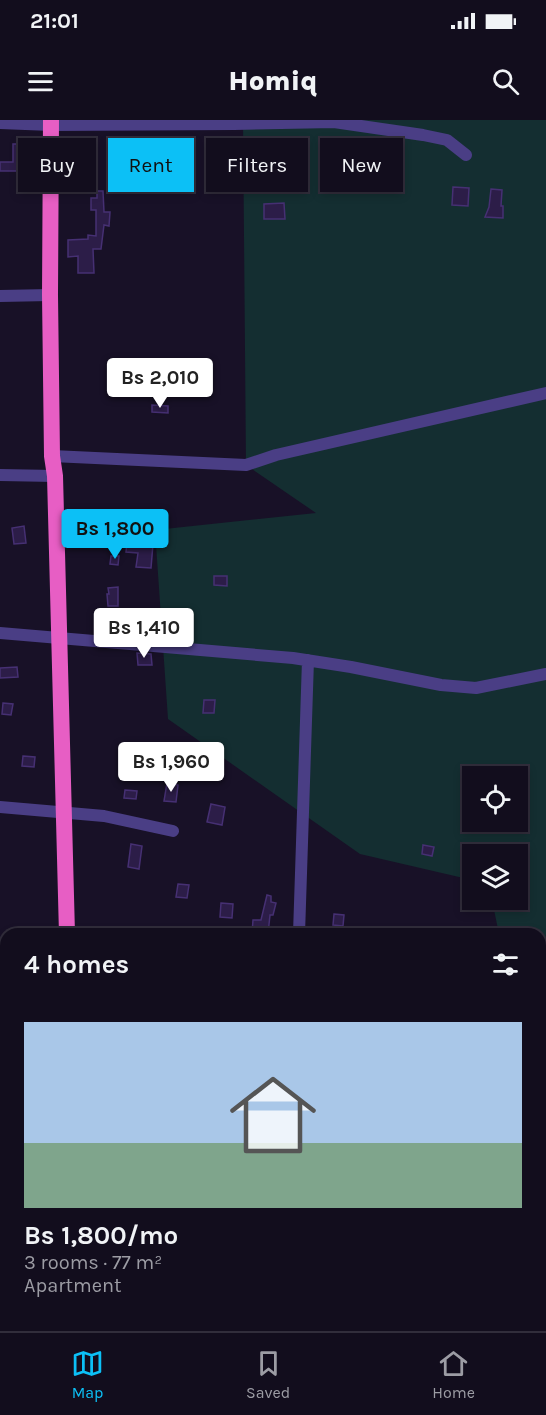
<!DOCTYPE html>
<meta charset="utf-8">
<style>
:root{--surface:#120d1d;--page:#1f1b2a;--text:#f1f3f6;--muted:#9c9ca4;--line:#312d3b;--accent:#0cc0f6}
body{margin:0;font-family:Karla,sans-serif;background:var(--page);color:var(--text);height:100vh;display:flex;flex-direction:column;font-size:22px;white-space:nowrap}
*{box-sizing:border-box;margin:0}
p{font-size:20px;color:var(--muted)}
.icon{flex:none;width:33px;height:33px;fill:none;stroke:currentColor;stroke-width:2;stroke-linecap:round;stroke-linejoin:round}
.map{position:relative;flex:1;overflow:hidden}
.sheet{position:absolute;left:0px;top:808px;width:546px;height:404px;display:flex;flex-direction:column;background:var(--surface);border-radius:18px 18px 0 0;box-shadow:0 3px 9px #0003,0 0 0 2px var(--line)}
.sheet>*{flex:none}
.guide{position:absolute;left:18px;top:18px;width:510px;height:54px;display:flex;gap:12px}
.tools{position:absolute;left:462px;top:646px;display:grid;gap:12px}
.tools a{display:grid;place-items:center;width:66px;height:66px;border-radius:0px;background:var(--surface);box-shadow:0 3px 9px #0003,0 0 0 2px var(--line);font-size:30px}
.price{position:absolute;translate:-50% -51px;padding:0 14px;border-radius:6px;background:#fff;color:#222;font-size:20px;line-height:39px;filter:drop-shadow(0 2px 3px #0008)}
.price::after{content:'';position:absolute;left:50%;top:36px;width:18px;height:14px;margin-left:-9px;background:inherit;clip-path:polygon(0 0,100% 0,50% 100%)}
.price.current{background:var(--accent);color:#111}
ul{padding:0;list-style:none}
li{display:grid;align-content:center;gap:12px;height:318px;padding:0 24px}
li span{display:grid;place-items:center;height:186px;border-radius:0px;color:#555}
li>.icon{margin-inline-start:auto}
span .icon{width:108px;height:108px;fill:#fffc;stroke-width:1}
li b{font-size:26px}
h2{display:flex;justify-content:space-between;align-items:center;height:72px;padding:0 24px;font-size:26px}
.tag{padding:0 21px;border-radius:0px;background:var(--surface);box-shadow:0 3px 9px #0003,0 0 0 2px var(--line);font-size:21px;line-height:54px}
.tag.current{background:var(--accent);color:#111}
.status{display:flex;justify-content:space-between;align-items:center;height:42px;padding:0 30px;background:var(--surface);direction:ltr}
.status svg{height:16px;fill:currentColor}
header{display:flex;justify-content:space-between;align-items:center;height:78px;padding:0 24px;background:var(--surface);font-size:27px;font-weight:800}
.menu{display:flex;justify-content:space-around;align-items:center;height:84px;border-top:2px solid var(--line);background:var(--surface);font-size:16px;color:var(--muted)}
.menu a{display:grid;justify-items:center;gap:3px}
.menu .current{color:var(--accent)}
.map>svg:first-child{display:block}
</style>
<div class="status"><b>21:01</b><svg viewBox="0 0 49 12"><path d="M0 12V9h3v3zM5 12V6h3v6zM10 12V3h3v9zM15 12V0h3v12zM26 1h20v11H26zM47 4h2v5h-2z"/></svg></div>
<header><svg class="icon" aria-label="menu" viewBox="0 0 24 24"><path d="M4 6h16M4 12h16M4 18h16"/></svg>Homiq<svg class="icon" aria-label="search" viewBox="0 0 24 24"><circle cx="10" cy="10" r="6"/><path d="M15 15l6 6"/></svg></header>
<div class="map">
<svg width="546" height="1211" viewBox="0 0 546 1211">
<rect width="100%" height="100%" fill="#181127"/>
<path fill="#142e31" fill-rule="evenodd" d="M243 0H546V1156L540 1142V814H499L492 780H518V735H472V760L360 734 168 599 155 410 316 393 246 345ZM472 657H518V702H472Z
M546 1176V1211H518L522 1206H540V1183Z"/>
<path fill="#2c1d48" stroke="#463073" stroke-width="1.5" d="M13 24H26V51H0V42H13Z
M117 40H129L128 56 116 55Z
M453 67 469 68 468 86 452 85Z
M491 69 502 70 501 86H503V98L485 97 489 87Z
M97 71H103L104 92H110L109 106 104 105 101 129H93L94 153H78V136L68 137V120L88 119V115L96 116V90H91V78H97Z
M284 83 285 99H264V84Z
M152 285 168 286V293L152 292Z
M24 406 26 423 14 424 12 408Z
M92 406 162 413 161 425 153 424 151 448 136 447 138 433 126 432 127 422 91 418Z
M111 436H119L118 445 110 444Z
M214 456H227V466L214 465Z
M118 467V486H108L107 474H109L108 468Z
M137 533 151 534 152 545H138Z
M17 547 18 557 0 558V548Z
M204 580H215L214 593H203Z
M3 583 13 584 11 595 2 594Z
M23 636 35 637 34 647 22 646Z
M167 663 178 665 176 682 164 681Z
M125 670 137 671 136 679 124 678Z
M211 684 225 687 222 705 207 702Z
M131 724 142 726 139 749 128 747Z
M423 725 434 727 432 736 422 734Z
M178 764 189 765 187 778 176 777Z
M267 775 271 776V782L276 783 273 795H270L268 814H252L253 800H261Z
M221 783 233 784 232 798 220 797Z
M334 794 344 795 343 806 333 805Z"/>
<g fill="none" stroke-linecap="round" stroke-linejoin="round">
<path stroke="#4a3e85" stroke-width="12" d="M0 3 51 5 234 4 334 2 423 15 447 20 466 35
M0 176 50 175
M52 336 246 345 276 335 546 273
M0 355 55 356
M0 513 293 538 351 547 441 565 476 568 546 554
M0 687 104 696 173 711
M299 814 308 540
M0 850 6 852
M540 953 546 954
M0 1035 6 1036
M0 1203 6 1204
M22 1206 54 1211
M283 1211V1206
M449 1211 450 1206"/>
<path stroke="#e75ec4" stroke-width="16" d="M51 0 50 175 52 336 55 356 67 814
M73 1206V1211"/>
</g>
</svg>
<div class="tools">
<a><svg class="icon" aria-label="locate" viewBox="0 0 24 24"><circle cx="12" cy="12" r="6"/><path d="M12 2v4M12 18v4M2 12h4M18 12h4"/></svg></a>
<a><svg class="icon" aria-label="layers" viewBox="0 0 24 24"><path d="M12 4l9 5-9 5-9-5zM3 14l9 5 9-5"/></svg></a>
</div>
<b class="price" style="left:160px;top:289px">Bs 2,010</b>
<b class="price current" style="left:115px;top:440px">Bs 1,800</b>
<b class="price" style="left:144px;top:539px">Bs 1,410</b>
<b class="price" style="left:171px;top:673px">Bs 1,960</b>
<div class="guide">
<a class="tag">Buy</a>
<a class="tag current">Rent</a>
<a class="tag">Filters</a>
<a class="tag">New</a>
</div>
<section class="sheet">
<h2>4 homes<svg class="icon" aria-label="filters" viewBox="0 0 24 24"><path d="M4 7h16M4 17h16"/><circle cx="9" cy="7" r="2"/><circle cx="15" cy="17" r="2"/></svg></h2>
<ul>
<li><span style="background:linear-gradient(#a9c7e8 65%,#7fa58c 0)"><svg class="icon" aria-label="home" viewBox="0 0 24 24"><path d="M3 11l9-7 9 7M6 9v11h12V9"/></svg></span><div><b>Bs 1,800/mo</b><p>3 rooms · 77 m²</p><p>Apartment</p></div></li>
</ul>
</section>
</div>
<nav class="menu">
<a class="current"><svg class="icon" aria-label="map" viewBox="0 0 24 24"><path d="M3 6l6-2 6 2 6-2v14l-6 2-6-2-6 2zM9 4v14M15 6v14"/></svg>Map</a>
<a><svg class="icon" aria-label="saved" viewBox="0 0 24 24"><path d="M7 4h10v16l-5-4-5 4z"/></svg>Saved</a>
<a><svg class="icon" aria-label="home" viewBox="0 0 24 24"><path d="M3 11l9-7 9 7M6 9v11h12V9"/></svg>Home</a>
</nav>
